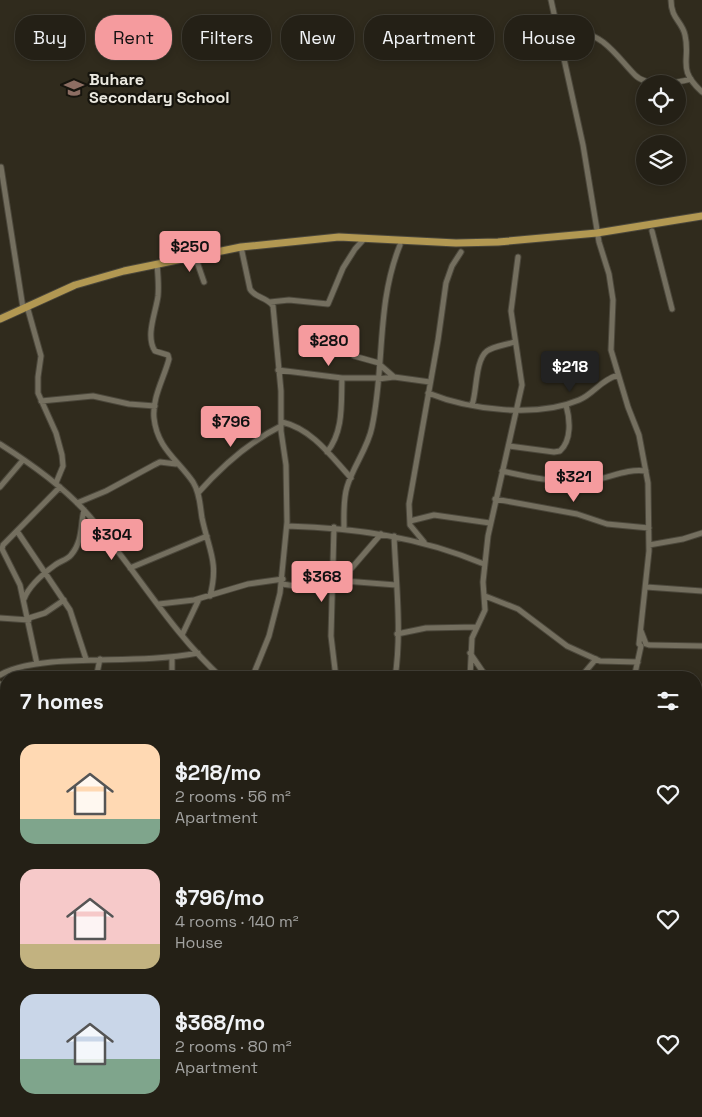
<!DOCTYPE html>
<meta charset="utf-8">
<style>
:root{--surface:#242016;--page:#2c281f;--text:#f1f3f6;--muted:#a3a3a1;--line:#413e35;--accent:#f59b9e}
body{margin:0;font-family:"Space Grotesk",sans-serif;background:var(--page);color:var(--text);height:100vh;display:flex;flex-direction:column;font-size:19px;white-space:nowrap}
*{box-sizing:border-box;margin:0}
p{font-size:16px;color:var(--muted)}
.icon{flex:none;width:28px;height:28px;fill:none;stroke:currentColor;stroke-width:2;stroke-linecap:round;stroke-linejoin:round}
.map{position:relative;flex:1;overflow:hidden}
.drawer{position:absolute;left:0px;top:671px;width:702px;height:446px;display:flex;flex-direction:column;background:var(--surface);border-radius:20px 20px 0 0;box-shadow:0 2px 8px #0003,0 0 0 1px var(--line)}
.drawer>*{flex:none}
.top-card{position:absolute;left:15px;top:15px;width:672px;height:45px;display:flex;gap:10px}
.fabs{position:absolute;left:636px;top:75px;display:grid;gap:10px}
.fabs a{display:grid;place-items:center;width:50px;height:50px;border-radius:50%;background:var(--surface);box-shadow:0 2px 8px #0003,0 0 0 1px var(--line);font-size:25px}
.price{position:absolute;translate:-50% -42px;padding:0 11px;border-radius:5px;background:var(--accent);color:#111;font-size:16px;line-height:32px;filter:drop-shadow(0 1px 2px #0008)}
.price::after{content:'';position:absolute;left:50%;top:30px;width:15px;height:11px;margin-left:-8px;background:inherit;clip-path:polygon(0 0,100% 0,50% 100%)}
.price.on{background:#222;color:#fff}
ul{padding:0;list-style:none}
li{display:flex;align-items:center;gap:15px;height:125px;padding:0 20px}
li span{display:grid;place-items:center;flex:none;width:140px;height:100px;border-radius:15px;color:#555}
li>.icon{margin-inline-start:auto}
span .icon{width:60px;height:60px;fill:#fffc;stroke-width:1}
li b{font-size:21px}
h2{display:flex;justify-content:space-between;align-items:center;height:60px;padding:0 20px;font-size:21px}
.chip{padding:0 18px;border-radius:20px;background:var(--surface);box-shadow:0 2px 8px #0003,0 0 0 1px var(--line);font-size:18px;line-height:45px}
.chip.on{background:var(--accent);color:#111}
.map>svg:first-child{display:block}
</style>
<div class="map">
<svg width="702" height="1117" viewBox="0 0 702 1117">
<rect width="100%" height="100%" fill="#302b1d"/>
<path fill="#085139" d="M203 1111H304L308 1117H204Z"/>
<g fill="none" stroke-linecap="round" stroke-linejoin="round">
<defs>
<path id="minor" d="M551 0 583 145 599 242 609 274 613 300 611 350 628 407 639 435 648 483 649 551 639 644 641 646 634 678
M671 0C671 19 682 21 685 35 691 61 676 68 702 92
M556 26C572 28 589 32 603 42 616 52 624 64 635 75 646 87 677 83 691 79
M1 167 23 308
M652 231 672 309
M241 247 250 289C255 298 267 297 273 306L281 391V431L286 465 287 522 280 593 269 636 252 678
M195 256 204 282
M157 264C158 275 159 285 158 296 156 312 145 336 155 351L168 355 169 359C164 378 152 398 154 418 157 448 178 460 193 482 200 493 200 506 202 518 209 551 219 562 210 596
M270 302 289 300 328 304 343 268 355 249 365 238
M27 306 41 356 38 377V393L56 433 62 455 63 466 56 483
M354 356 379 363
M379 364 394 377 430 382
M278 370 342 378H379
M378 379 394 377
M428 393C470 410 537 418 579 400 595 393 599 381 618 375
M41 401 93 396 129 404 155 406
M472 405C477 392 475 360 487 351 494 346 506 345 514 342
M282 422C312 429 331 456 351 478
M0 444C30 463 60 484 84 510 132 563 168 629 222 678
M509 446 554 452 560 451C572 440 570 419 566 405
M327 452C344 431 341 403 342 378
M502 471C529 477 561 484 588 481 608 479 626 468 646 471
M0 487 23 460
M198 493C222 466 249 442 281 426
M495 499 577 514 607 524 649 528
M77 503 106 491 154 465 160 462 176 464
M410 521 434 515 490 523
M287 526C357 528 419 537 484 564
M334 527 331 636 336 678
M344 529C344 515 343 500 347 487 353 466 368 448 372 427 385 366 376 304 400 245
M17 531 70 610 86 659
M394 536C396 582 402 632 395 678
M424 542 410 525 409 504 438 340 446 283 452 266 461 252
M649 545 683 539 702 533
M130 568 207 536
M332 580 396 585
M349 580 350 570 381 534
M282 584 302 587 332 582
M646 587 702 591
M485 596 518 609 567 646 600 661 638 662
M24 599C29 586 44 573 55 565 60 561 67 560 71 555 83 541 80 526 84 510
M159 604 194 600 248 584 283 579
M0 618 29 620
M29 618 45 613 64 600
M641 631 646 644 649 645 702 646
M397 634 426 628 477 627
M182 635 199 599
M470 653 483 672 490 678
M37 664 20 585 2 549 3 545 60 487
M0 675C15 666 35 664 52 662 101 658 150 662 198 653
M96 678 100 659
M172 678V657
M470 678 472 638 485 610 483 582 488 536 522 385 511 311 518 257
M580 678 596 659
M0 684 6 705
M696 699 702 700
M0 772 6 770
M0 775 6 785
M696 858 702 861
M0 897 6 895
M696 940 702 943
M0 969 6 972
M696 992 702 996
M0 1027 6 1007
M0 1062 6 1064
M0 1092 6 1091
M696 1100 702 1102
M13 1111 14 1117
M181 1111 189 1117
M119 1117 123 1111
M134 1117 140 1111
M618 1117V1111"/>
<path id="major" d="M0 319 75 285 124 271 241 247 339 237 456 243 498 242 597 233 702 216"/>
</defs>
<use href="#minor" stroke="#4b473b" stroke-width="7"/>
<use href="#major" stroke="#4b473b" stroke-width="9"/>
<use href="#minor" stroke="#746f5f" stroke-width="5"/>
<use href="#major" stroke="#b29852" stroke-width="7"/>
</g>
<defs>
<symbol id="school-bare" viewBox="-9 -9 18 18"><path d="M0-5L7-2L0 1L-7-2ZM-4 1L0 2.5L4 1V4Q0 6-4 4Z" fill="#8d6e63" stroke="#16140d" stroke-width="2.5" paint-order="stroke"/></symbol>
</defs>
<g fill-rule="evenodd">
<use href="#school-bare" x="60" y="74" width="28" height="28"/>
</g>
<g text-anchor="middle" dominant-baseline="central" stroke-width="4.5" stroke-linejoin="round" paint-order="stroke">
<g font-size="16" font-weight="bold" fill="#ebe9e0" stroke="#16140d" text-anchor="start">
<text x="89" y="79">Buhare<tspan x="89" dy="18">Secondary School</tspan></text>
</g>
</g>
</svg>
<div class="fabs">
<a><svg class="icon" aria-label="locate" viewBox="0 0 24 24"><circle cx="12" cy="12" r="6"/><path d="M12 2v4M12 18v4M2 12h4M18 12h4"/></svg></a>
<a><svg class="icon" aria-label="layers" viewBox="0 0 24 24"><path d="M12 4l9 5-9 5-9-5zM3 14l9 5 9-5"/></svg></a>
</div>
<b class="price" style="left:190px;top:273px">$250</b>
<b class="price" style="left:329px;top:367px">$280</b>
<b class="price on" style="left:570px;top:393px">$218</b>
<b class="price" style="left:231px;top:448px">$796</b>
<b class="price" style="left:574px;top:503px">$321</b>
<b class="price" style="left:112px;top:561px">$304</b>
<b class="price" style="left:322px;top:603px">$368</b>
<div class="top-card">
<a class="chip">Buy</a>
<a class="chip on">Rent</a>
<a class="chip">Filters</a>
<a class="chip">New</a>
<a class="chip">Apartment</a>
<a class="chip">House</a>
</div>
<section class="drawer">
<h2>7 homes<svg class="icon" aria-label="filters" viewBox="0 0 24 24"><path d="M4 7h16M4 17h16"/><circle cx="9" cy="7" r="2"/><circle cx="15" cy="17" r="2"/></svg></h2>
<ul>
<li><span style="background:linear-gradient(#ffd9b3 75%,#7fa58c 0)"><svg class="icon" aria-label="home" viewBox="0 0 24 24"><path d="M3 11l9-7 9 7M6 9v11h12V9"/></svg></span><div><b>$218/mo</b><p>2 rooms · 56 m²</p><p>Apartment</p></div><svg class="icon" aria-label="heart" viewBox="0 0 24 24"><path d="M12 20l-8-8c-3-5 5-10 8-4 3-6 11-1 8 4z"/></svg></li>
<li><span style="background:linear-gradient(#f6c9c9 75%,#c2b280 0)"><svg class="icon" aria-label="home" viewBox="0 0 24 24"><path d="M3 11l9-7 9 7M6 9v11h12V9"/></svg></span><div><b>$796/mo</b><p>4 rooms · 140 m²</p><p>House</p></div><svg class="icon" aria-label="heart" viewBox="0 0 24 24"><path d="M12 20l-8-8c-3-5 5-10 8-4 3-6 11-1 8 4z"/></svg></li>
<li><span style="background:linear-gradient(#c9d6e8 65%,#7fa58c 0)"><svg class="icon" aria-label="home" viewBox="0 0 24 24"><path d="M3 11l9-7 9 7M6 9v11h12V9"/></svg></span><div><b>$368/mo</b><p>2 rooms · 80 m²</p><p>Apartment</p></div><svg class="icon" aria-label="heart" viewBox="0 0 24 24"><path d="M12 20l-8-8c-3-5 5-10 8-4 3-6 11-1 8 4z"/></svg></li>
</ul>
</section>
</div>
